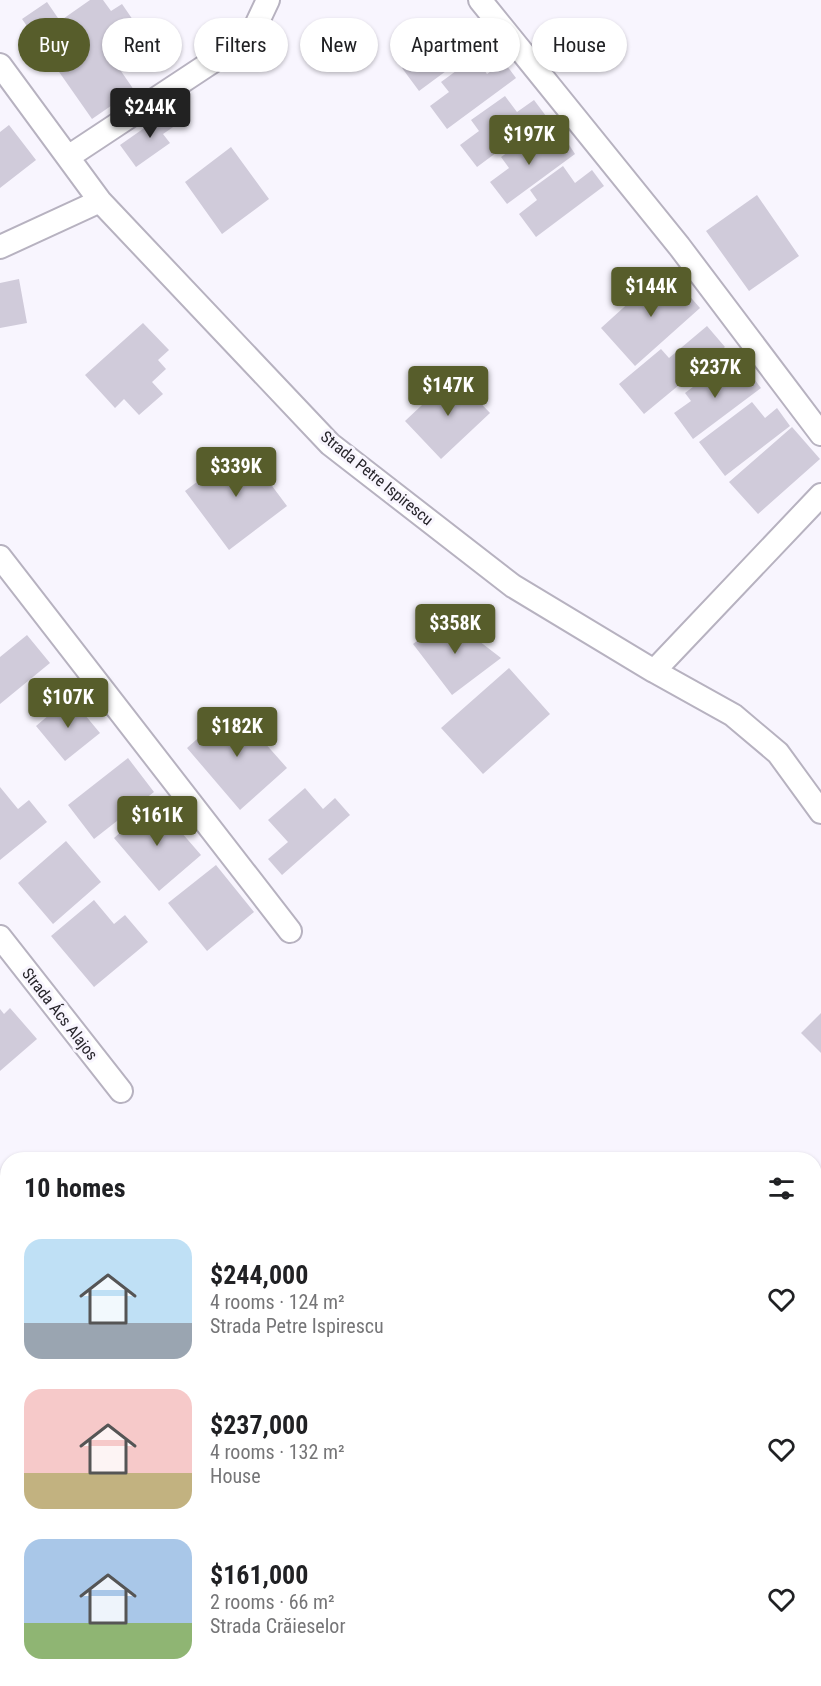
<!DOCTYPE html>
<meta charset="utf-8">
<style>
:root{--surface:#fff;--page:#f6f6f6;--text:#202124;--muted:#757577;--accent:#575d2b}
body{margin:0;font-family:"Roboto Condensed",sans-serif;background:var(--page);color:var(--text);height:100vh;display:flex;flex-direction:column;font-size:22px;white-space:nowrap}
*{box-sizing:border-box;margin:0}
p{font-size:20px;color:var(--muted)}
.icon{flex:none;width:33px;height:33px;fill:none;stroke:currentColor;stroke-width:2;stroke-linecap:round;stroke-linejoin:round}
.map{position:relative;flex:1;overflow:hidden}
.panel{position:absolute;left:0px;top:1152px;width:822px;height:534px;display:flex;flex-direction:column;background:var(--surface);border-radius:24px 24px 0 0;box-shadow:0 2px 4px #0004}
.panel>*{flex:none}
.top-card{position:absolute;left:18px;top:18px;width:786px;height:54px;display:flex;gap:12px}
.price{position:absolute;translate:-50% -51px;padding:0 14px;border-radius:6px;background:var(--accent);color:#fff;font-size:20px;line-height:39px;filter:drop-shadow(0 2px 3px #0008)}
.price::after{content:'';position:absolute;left:50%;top:36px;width:18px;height:14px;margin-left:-9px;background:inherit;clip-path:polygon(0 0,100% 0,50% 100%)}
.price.current{background:#222;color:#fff}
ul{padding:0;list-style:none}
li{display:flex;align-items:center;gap:18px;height:150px;padding:0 24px}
li span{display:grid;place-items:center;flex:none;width:168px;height:120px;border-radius:18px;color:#555}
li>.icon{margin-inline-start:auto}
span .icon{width:72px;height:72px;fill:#fffc;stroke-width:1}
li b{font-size:26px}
h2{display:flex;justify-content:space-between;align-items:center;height:72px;padding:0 24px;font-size:26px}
.pill{padding:0 21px;border-radius:27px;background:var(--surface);box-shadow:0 2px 4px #0004;font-size:21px;line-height:54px}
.pill.current{background:var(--accent);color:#fff}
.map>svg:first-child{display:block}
</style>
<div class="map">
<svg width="821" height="1686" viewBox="0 0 821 1686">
<rect width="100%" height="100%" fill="#f8f5fe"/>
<path fill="#d0cbda" d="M90 0H103L111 11 122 4 144 36 112 58 134 90 92 119 22 19 47 2 60 21Z
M447 19 459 36 476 24 488 40 419 91 402 68 421 54 414 44Z
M475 57 487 74 504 62 516 78 447 129 430 106 449 92 441 82Z
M505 96 517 112 534 100 546 116 477 167 460 145 479 131 471 120Z
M170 110 179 123 163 134 170 143 136 167 120 145Z
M9 125 36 160 0 188V132Z
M535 133 547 150 564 137 575 154 507 204 490 182 509 168 501 157Z
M231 147 269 199 222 234 185 182Z
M563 166 575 183 592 170 604 186 536 237 519 214 537 200 530 190Z
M757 195 799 256 749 291 706 231Z
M666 269 700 308 635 366 601 328Z
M19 279 27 323 0 328V283Z
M143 323 169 350 158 360 166 369 152 382 163 394 139 415 124 399 115 408 85 375Z
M707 326 725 347 644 414 619 384 661 349 669 358Z
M723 364 736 381 748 371 761 388 693 439 674 413 691 401 685 393Z
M454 375 490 413 441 459 405 421Z
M752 402 765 418 777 408 790 426 725 476 699 442Z
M792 427 820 459 758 514 729 482Z
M243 447 287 506 229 550 185 491Z
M448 617 501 658 452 695 413 644Z
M27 635 50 663 0 704V657Z
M509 668 550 714 483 774 441 728Z
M70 697 100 733 65 761 36 726Z
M233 707 287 768 240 810 187 748Z
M128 758 154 792 94 839 68 805Z
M0 787 18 809 29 800 47 822 0 860Z
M305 788 323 809 335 798 350 815 282 875 268 859 288 842 268 820Z
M155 802 201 855 159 891 114 838Z
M66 841 101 882 53 924 18 883Z
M216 865 254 912 207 951 168 903Z
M94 900 114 924 125 915 148 942 94 987 51 936Z
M10 1008 37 1039 0 1071V1009L4 1014Z
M821 1013V1053L801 1033Z"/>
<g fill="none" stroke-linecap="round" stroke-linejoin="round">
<defs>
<path id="minor" d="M480 0 679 246 821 434
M0 65 100 201 330 444 513 586 654 671 733 715 778 753 821 812
M68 157 251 36 268 0
M0 247 100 201
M0 557 290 931
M654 671 821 495
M0 937 121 1091
M0 1566 8 1576
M84 1678 90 1686"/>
</defs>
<use href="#minor" stroke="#b7b2c0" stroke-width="26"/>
<use href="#minor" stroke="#fff" stroke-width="22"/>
</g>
<g text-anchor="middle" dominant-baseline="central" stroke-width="6" stroke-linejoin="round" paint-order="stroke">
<g font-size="16" fill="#26242a" stroke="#f8f5fe">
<text transform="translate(377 478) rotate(39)">Strada Petre Ispirescu</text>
<text transform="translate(60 1014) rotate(52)">Strada Ács Alajos</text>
</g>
</g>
</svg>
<b class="price current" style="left:150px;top:139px">$244K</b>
<b class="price" style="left:529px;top:166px">$197K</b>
<b class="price" style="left:651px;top:318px">$144K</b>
<b class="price" style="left:715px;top:399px">$237K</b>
<b class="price" style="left:448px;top:417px">$147K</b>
<b class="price" style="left:236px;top:498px">$339K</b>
<b class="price" style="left:455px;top:655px">$358K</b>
<b class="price" style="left:68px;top:729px">$107K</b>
<b class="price" style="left:237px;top:758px">$182K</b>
<b class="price" style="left:157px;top:847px">$161K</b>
<div class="top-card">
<a class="pill current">Buy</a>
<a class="pill">Rent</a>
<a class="pill">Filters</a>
<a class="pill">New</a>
<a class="pill">Apartment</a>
<a class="pill">House</a>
</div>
<section class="panel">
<h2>10 homes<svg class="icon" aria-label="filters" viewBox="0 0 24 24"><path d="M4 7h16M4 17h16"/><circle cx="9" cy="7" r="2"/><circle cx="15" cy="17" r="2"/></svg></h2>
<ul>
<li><span style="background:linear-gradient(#bfe0f5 70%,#9aa5b1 0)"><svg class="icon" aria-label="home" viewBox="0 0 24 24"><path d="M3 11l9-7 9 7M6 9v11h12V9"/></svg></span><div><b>$244,000</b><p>4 rooms · 124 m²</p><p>Strada Petre Ispirescu</p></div><svg class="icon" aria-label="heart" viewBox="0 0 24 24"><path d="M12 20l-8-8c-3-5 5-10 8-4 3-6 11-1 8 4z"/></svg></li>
<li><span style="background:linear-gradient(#f6c9c9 70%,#c2b280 0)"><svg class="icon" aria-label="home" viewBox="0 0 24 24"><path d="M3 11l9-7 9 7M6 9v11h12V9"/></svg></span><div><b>$237,000</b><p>4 rooms · 132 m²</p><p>House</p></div><svg class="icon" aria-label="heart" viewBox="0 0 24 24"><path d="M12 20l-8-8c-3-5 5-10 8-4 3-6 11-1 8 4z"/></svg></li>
<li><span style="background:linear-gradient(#a9c7e8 70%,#8fb573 0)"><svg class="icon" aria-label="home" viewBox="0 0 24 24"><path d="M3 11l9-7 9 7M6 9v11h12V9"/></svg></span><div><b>$161,000</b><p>2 rooms · 66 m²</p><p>Strada Crăieselor</p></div><svg class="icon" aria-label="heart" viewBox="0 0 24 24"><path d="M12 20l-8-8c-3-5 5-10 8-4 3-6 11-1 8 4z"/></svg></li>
</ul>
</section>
</div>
